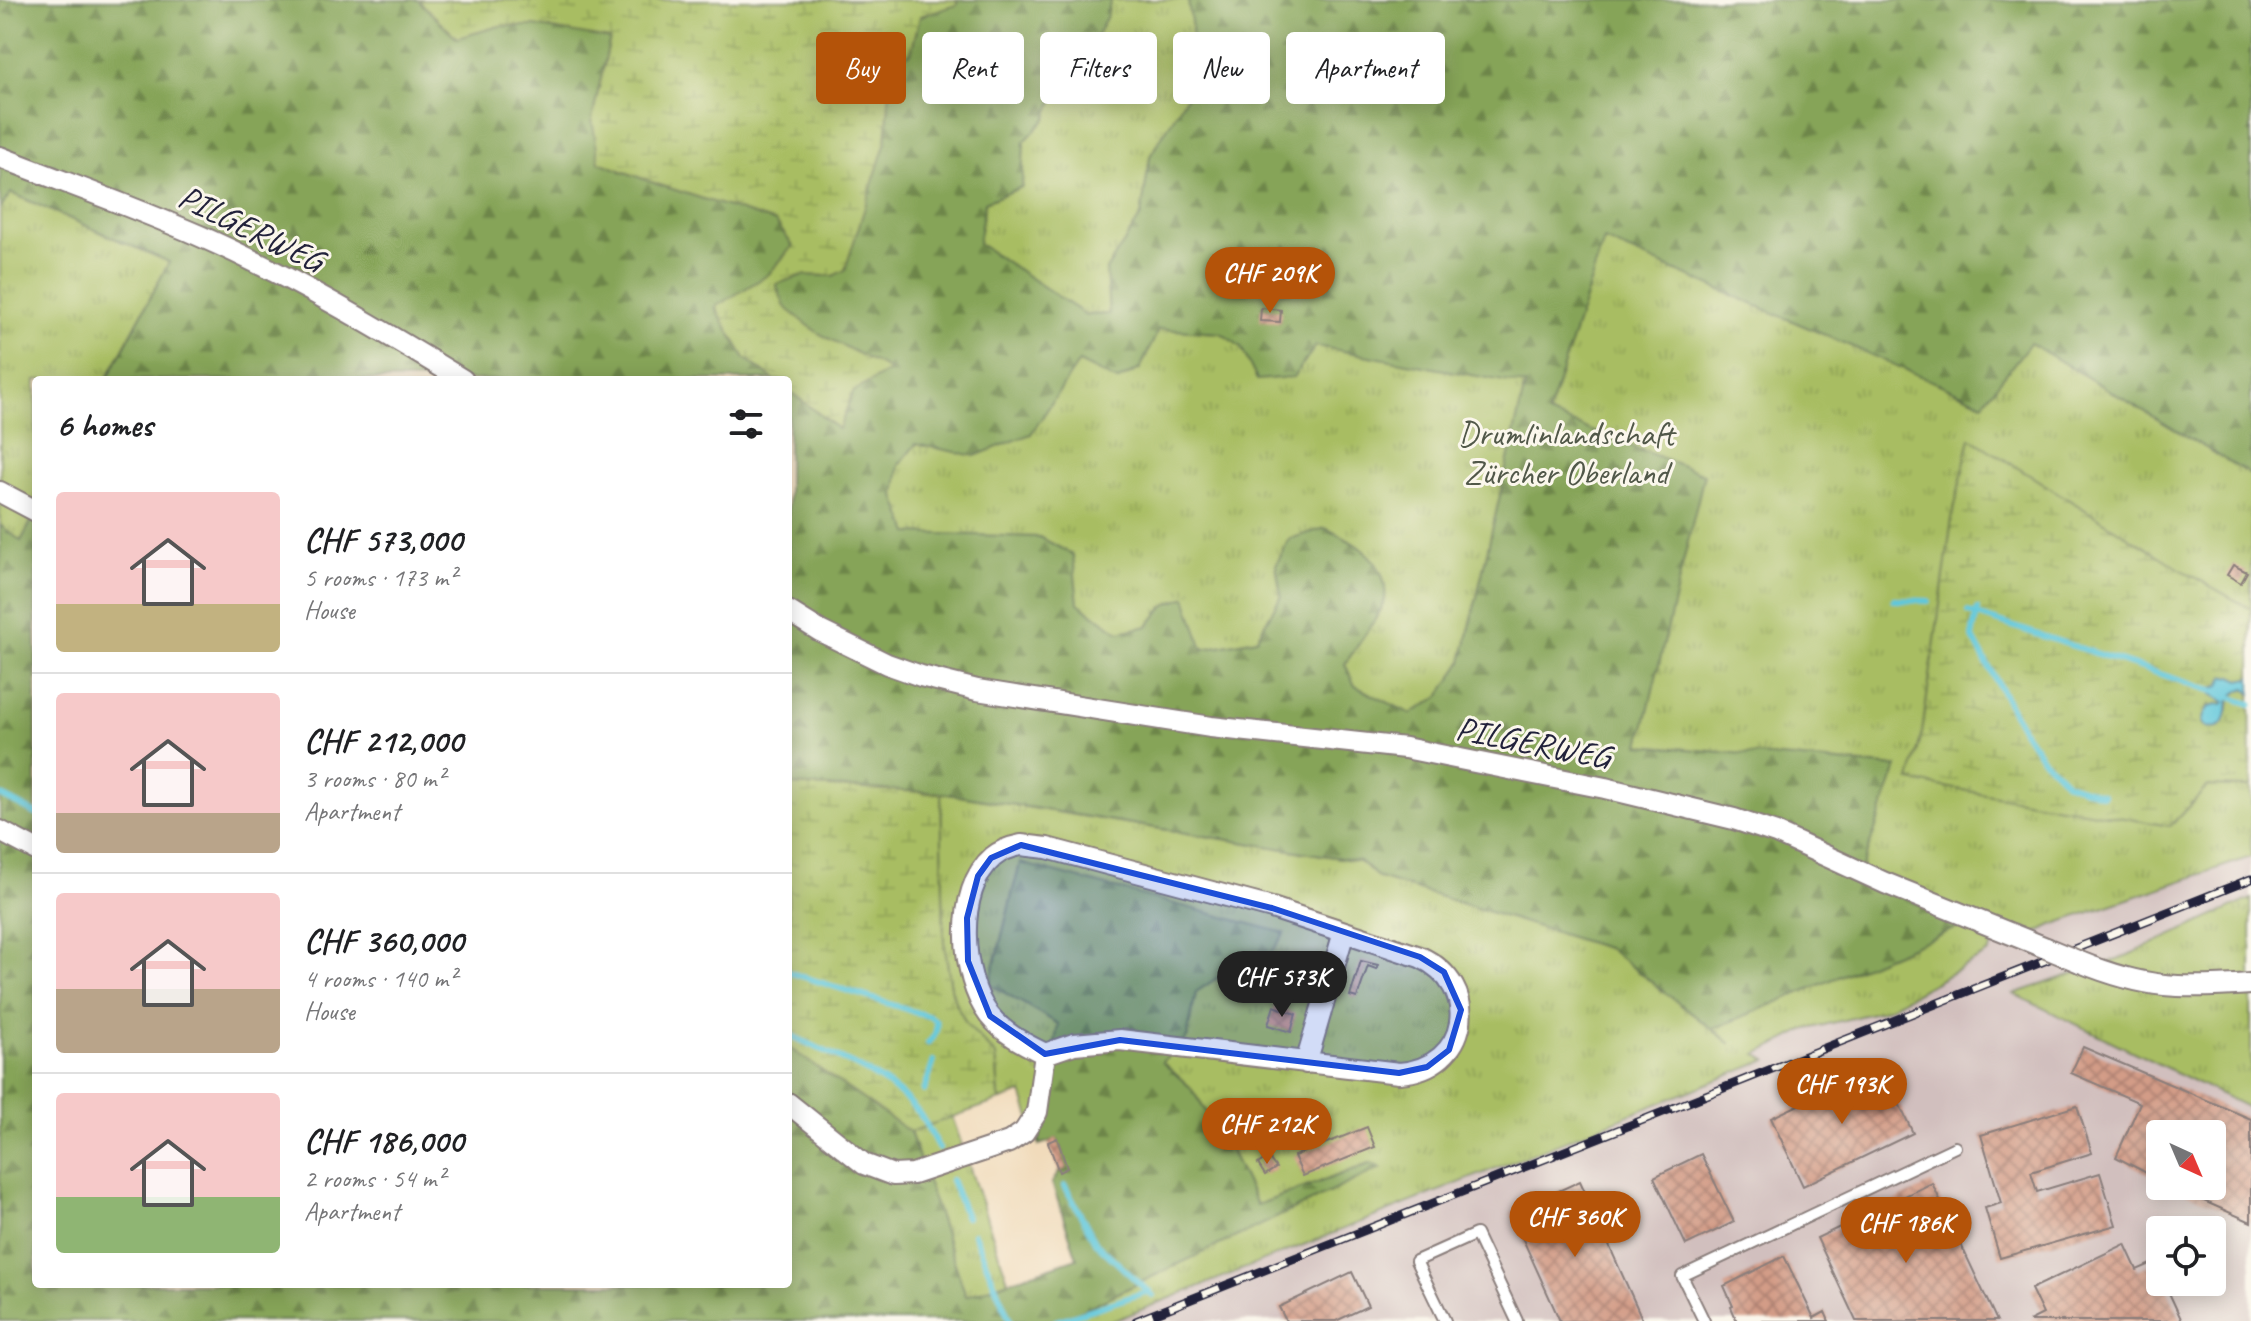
<!DOCTYPE html>
<meta charset="utf-8">
<style>
:root{--surface:#fff;--page:#f6f6f6;--text:#202124;--muted:#757577;--line:#e0e0e0;--accent:#b45309}
body{margin:0;font-family:Caveat,sans-serif;background:var(--page);color:var(--text);height:100vh;display:flex;flex-direction:column;font-size:30px;white-space:nowrap}
*{box-sizing:border-box;margin:0}
p{font-size:26px;color:var(--muted)}
.icon{flex:none;width:44px;height:44px;fill:none;stroke:currentColor;stroke-width:2;stroke-linecap:round;stroke-linejoin:round}
.map{position:relative;flex:1;overflow:hidden}
.side{position:absolute;left:32px;top:376px;width:760px;height:912px;display:flex;flex-direction:column;background:var(--surface);border-radius:8px;box-shadow:0 4px 20px #0003}
.side>*{flex:none}
.top-card{position:absolute;left:816px;top:32px;width:760px;height:72px;display:flex;gap:16px}
.needle{width:52px;rotate:136deg}
.tools{position:absolute;left:2146px;top:1120px;display:grid;gap:16px}
.tools a{display:grid;place-items:center;width:80px;height:80px;border-radius:8px;background:var(--surface);box-shadow:0 4px 20px #0003;font-size:40px}
.price{position:absolute;translate:-50% -68px;padding:0 18px;border-radius:28px;background:var(--accent);color:#fff;font-size:26px;line-height:52px;filter:drop-shadow(0 2px 4px #0008)}
.price::after{content:'';position:absolute;left:50%;top:48px;width:24px;height:18px;margin-left:-12px;background:inherit;clip-path:polygon(0 0,100% 0,50% 100%)}
.price.on{background:#222;color:#fff}
ul{padding:0;list-style:none}
li{display:flex;align-items:center;gap:24px;height:200px;padding:0 24px}
li+li{border-top:2px solid var(--line)}
li span{display:grid;place-items:center;flex:none;width:224px;height:160px;border-radius:8px;color:#555}
li>.icon{margin-inline-start:auto}
span .icon{width:96px;height:96px;fill:#fffc;stroke-width:1}
li b{font-size:34px}
h2{display:flex;justify-content:space-between;align-items:center;height:96px;padding:0 24px;font-size:34px}
.pill{padding:0 28px;border-radius:8px;background:var(--surface);box-shadow:0 4px 20px #0003;font-size:28px;line-height:72px}
.pill.on{background:var(--accent);color:#fff}
.map>svg:first-child{display:block}
</style>
<div class="map">
<svg width="2251" height="1321" viewBox="0 0 2251 1321">
<defs>
<pattern id="grass-tufts" width="24" height="20" patternUnits="userSpaceOnUse" patternTransform="scale(2)"><rect width="24" height="20" fill="#a8bd62"/><path d="M3 7l-1-3M5 7V3M7 7l1-3M15 17l-1-3M17 17v-4M19 17l1-3" fill="none" stroke="#90a256"/></pattern>
<pattern id="forest-firs" width="22" height="20" patternUnits="userSpaceOnUse" patternTransform="scale(2)"><rect width="22" height="20" fill="#86a458"/><path d="M5 1l3.5 6h-7zM16 11l3.5 6h-7z" fill="#6d854a"/></pattern>
<pattern id="wetland-marsh" width="20" height="14" patternUnits="userSpaceOnUse" patternTransform="scale(2)"><rect width="20" height="14" fill="#a8bd62"/><path d="M1 5h8M5 5V1M11 12h8M15 12V8" fill="none" stroke="#90a256"/></pattern>
<pattern id="building-cross-hatch" width="8" height="8" patternUnits="userSpaceOnUse" patternTransform="scale(2)"><rect width="8" height="8" fill="#d39c87"/><path d="M0 0l8 8M0 8l8-8" fill="none" stroke="#ab7f70"/></pattern>
</defs>
<rect width="100%" height="100%" fill="#fbf7ec"/>
<filter id="ink" filterUnits="userSpaceOnUse"><feTurbulence type="fractalNoise" baseFrequency=".0125" numOctaves="2"/><feDisplacementMap in="SourceGraphic" scale="16" xChannelSelector="R" yChannelSelector="G"/><feConvolveMatrix kernelMatrix="1 2 1 2 8 2 1 2 1" color-interpolation-filters="sRGB"/></filter>
<filter id="wash" filterUnits="userSpaceOnUse"><feTurbulence type="fractalNoise" baseFrequency=".006" numOctaves="4" result="noise"/><feDisplacementMap in="SourceGraphic" scale="32" xChannelSelector="R" yChannelSelector="G"/><feGaussianBlur stdDeviation="1.8" result="paint"/><feColorMatrix in="noise" values="0 0 0 0 0 0 0 0 0 0 0 0 0 0 0 0 0 1.4 0 .05"/><feComposite in="paint" operator="in"/></filter>
<g filter="url(#wash)">
<rect width="100%" height="100%" fill="#f1dbbb"/>
<path fill="#d1bfbe" fill-rule="evenodd" d="M2251 857V899L2126 956 2015 994 2251 1109V1321H1113L1766 1061 1756 1054 1804 1030 1884 1010 1996 937 2022 940 2052 925ZM2160 1134H2212V1186H2160ZM2160 1230H2212V1282H2160Z"/>
<path fill="url(#grass-tufts)" stroke="#65704e" stroke-width="2" d="M0 0H2251L2062 362 2251 475V609L2185 572 1955 788 2170 826 2208 786 2251 787V857L2052 925 2022 940 1996 937 1989 953 1884 1010 1804 1030 1757 1054 1767 1060 1113 1321H1059L1173 1267 1255 1209 1372 1163 1257 1205 1230 1149 1190 1087 1161 1062 1187 1038 1196 992 1217 978 1252 980 1020 863 990 984 1059 1024 1039 1145 1022 1093 1001 1100 999 1097 996 1056 967 1025 955 1002 951 988 944 942 941 793 1359 861 1379 878 1359 854 936 784 788 1088V380H471Z
M11 193 170 262 106 380H36V513L21 542 0 525V208Z
M2251 899V1109L2014 994 2126 956Z
M952 1116 1008 1281 966 1296 910 1132Z"/>
<path fill="url(#forest-firs)" stroke="#54634a" stroke-width="2" fill-rule="evenodd" d="M0 0H418L457 38 499 26H535L610 38 592 119 600 162 657 184 776 222 793 246 768 275 715 307 745 358 774 380H107L169 262 11 193 0 208Z
M958 0H1111L1106 18 1082 64 1062 79 1046 119 1024 142 1022 187 985 202 978 243 1086 315 1109 314 1106 270 1141 216 1150 156 1188 94 1192 29 1188 0H2251V475L2030 343 1983 403 1604 240 1548 414 1704 474 1640 745 1897 767 1858 879 1966 924 1713 1029 1731 1044 1609 949 1379 878 1359 861 941 793 788 785V390L838 429 853 392 889 370 818 333 784 307 776 284 803 275 833 276 886 141 892 61 911 53 920 16 956 5ZM1159 329 1221 333 1241 347 1257 380 1293 377 1316 346 1525 385 1462 662 1440 696 1411 714 1355 686 1345 664C1353 652 1383 611 1385 600 1389 560 1355 542 1325 528L1289 539 1276 565 1281 596 1256 639 1203 649 1186 597 1165 605 1148 626 1119 632 1078 603 1073 555 1040 537 909 533 895 496 899 465 916 444 975 456 1031 434 1079 362 1117 381 1140 369Z
M36 513V1284H788V1047L910 1132 966 1296 1077 1258 1052 1183 1059 1172 1067 1168 1057 1139 1039 1145 1058 1024 990 984 1020 863 1285 933 1252 981 1217 978 1196 992 1187 1038 1162 1062 1190 1087 1230 1149 1257 1205 1372 1163 1381 1168 1059 1321H0V525L21 541Z"/>
<path fill="url(#wetland-marsh)" stroke="#65704e" stroke-width="2" d="M418 0H958L956 5 920 16 911 53 892 61 886 141 845 270 833 276 803 275 776 284 785 307 818 333 890 370 853 392 839 429 788 390V380H774L745 358 715 307 768 275 793 246 776 222 657 184 599 162 592 119 610 39 535 26H499L457 38Z
M1970 438 2185 572 2251 609V678L2240 680 2232 676 2224 677 2220 685 2213 688 2212 694 2224 700 2225 703 2208 706 2202 722 2203 725C2229 736 2224 710 2233 697 2235 693 2240 691 2243 687L2250 691 2251 787 2208 786 2170 826 1910 781 1922 733 1952 519Z
M788 785 941 793 944 942 951 988 955 1002 967 1025 996 1056 999 1096 1001 1100 910 1132 788 1047Z"/>
<path fill="#5fc7dc" stroke="#40748c" stroke-width="2" d="M2232 676 2240 680 2251 678V693L2246 688C2241 690 2233 694 2230 700 2224 714 2230 731 2206 727L2202 722C2206 708 2208 704 2223 704L2225 702 2212 694 2211 691 2220 685 2224 677Z"/>
<g fill="none" stroke-linecap="round" stroke-linejoin="round">
<path stroke="#5fc7dc" stroke-width="6" d="M1894 600 1928 601
M1978 609 1972 636 2024 732 2042 758 2067 783 2103 795
M1968 612 2216 692
M2227 696 2251 704
M0 795 36 814
M788 972 931 1017 936 1021C938 1030 935 1037 928 1043
M788 1034C830 1055 887 1074 917 1111 926 1122 932 1136 939 1149
M924 1091 934 1061
M951 1180 966 1217
M1065 1186 1096 1243 1153 1296
M974 1234 1010 1321
M1056 1321 1149 1291"/>
</g>
<g id="blocks">
<path fill="url(#building-cross-hatch)" d="M1261 308 1281 310 1280 322 1260 321Z
M2233 565 2247 572 2241 583 2227 575Z
M1361 961 1378 965 1376 969 1368 966 1357 998 1350 996Z
M1274 1006 1296 1014 1291 1032 1268 1025Z
M2083 1047 2251 1119V1222L2170 1186H2212V1134H2160V1180L2116 1157 2140 1103 2071 1073Z
M1881 1066 1913 1133 1803 1186 1771 1118Z
M2077 1106 2092 1153 2031 1172 2037 1192 2100 1173 2116 1225 2000 1258 1985 1208 2001 1203 1981 1135Z
M1367 1127 1375 1147 1303 1176 1294 1156Z
M1057 1138 1067 1168 1059 1172 1048 1142Z
M1701 1154 1734 1222 1686 1245 1654 1177Z
M1268 1157 1276 1168 1265 1175 1258 1164Z
M1580 1181 1635 1303 1643 1321H1560L1511 1213Z
M1932 1183 1997 1321H1856L1817 1238Z
M2125 1244 2137 1270 2155 1262 2160 1273V1282H2164L2182 1321H2029L2043 1314 2031 1289Z
M1784 1256 1814 1318 1825 1312 1829 1321H1737L1731 1307 1733 1306 1724 1286Z
M1352 1272 1368 1306 1336 1321H1286L1279 1307Z"/>
</g>
</g>
<g filter="url(#ink)">
<use href="#blocks" fill-opacity="0" stroke="#8a7e7b" stroke-width="2"/>
<g fill="none" stroke-linecap="round" stroke-linejoin="round">
<defs>
<path id="lane" d="M1445 1321 1416 1261 1476 1234 1517 1321
M1704 1321 1682 1276 1955 1147"/>
<path id="street" d="M0 157C66 183 134 207 200 236 291 276 378 328 463 380
M0 492 36 511
M788 611 820 631 887 664 921 676 977 690 1211 727 1405 748 1605 788 1734 819 1776 833 1885 883 2046 948
M0 831 36 850
M1021 845 1047 848 1272 908 1420 957C1483 986 1470 1068 1399 1073L1120 1040 1074 1044 1045 1054C1025 1044 1004 1034 989 1015 961 978 954 890 993 857 1001 850 1011 847 1021 845Z
M2080 962C2146 989 2181 989 2251 984
M1306 1063 1344 932
M788 1103 864 1164 893 1175 913 1174 1009 1142 1024 1132 1037 1112 1045 1054"/>
</defs>
<use href="#lane" stroke="#8a7e7b" stroke-width="14"/>
<use href="#street" stroke="#8a7e7b" stroke-width="24"/>
<use href="#lane" stroke="#fff" stroke-width="10"/>
<use href="#street" stroke="#fff" stroke-width="20"/>
<defs>
<path id="rail" d="M1136 1321 2251 879"/>
</defs>
<use href="#rail" stroke="#22223b" stroke-width="9"/>
<use href="#rail" stroke="#fbf7ec" stroke-width="6" stroke-dasharray="18" stroke-linecap="butt"/>
<defs>
<path id="street-bridge" d="M2046 948 2080 962"/>
</defs>
<use href="#street-bridge" stroke="#8a7e7b" stroke-width="24" stroke-linecap="butt"/>
<use href="#street-bridge" stroke="#fff" stroke-width="20"/>
</g>
</g>
<path fill="#1d4ed8" fill-opacity="0.2" stroke="#1d4ed8" stroke-width="6" stroke-linejoin="round" d="M1021 845 1272 908 1420 957 1444 972 1461 1010 1449 1050 1427 1067 1399 1073 1120 1040 1045 1054 990 1016 968 961 967 918 978 876 991 858Z"/>
<g text-anchor="middle" dominant-baseline="central" stroke-width="6" stroke-linejoin="round" paint-order="stroke">
<g font-size="34" fill="#22223b" stroke="#fbf7ec">
<text transform="translate(251 228) rotate(26)">PILGERWEG</text>
<text transform="translate(1533 742) rotate(11)">PILGERWEG</text>
</g>
<g font-size="34" fill="#515849" stroke="#fbf7ec">
<text x="1566" y="433">Drumlinlandschaft<tspan x="1566" dy="39">Zürcher Oberland</tspan></text>
</g>
</g>
</svg>
<div class="tools">
<a><svg class="needle" viewBox="-14 -14 28 28"><path d="M0-13l5 13h-10z" fill="#e53935"/><path d="M0 13l5-13h-10z" fill="#757577"/></svg></a>
<a><svg class="icon" aria-label="locate" viewBox="0 0 24 24"><circle cx="12" cy="12" r="6"/><path d="M12 2v4M12 18v4M2 12h4M18 12h4"/></svg></a>
</div>
<b class="price" style="left:1270px;top:315px">CHF 209K</b>
<b class="price on" style="left:1282px;top:1019px">CHF 573K</b>
<b class="price" style="left:1842px;top:1126px">CHF 193K</b>
<b class="price" style="left:1267px;top:1166px">CHF 212K</b>
<b class="price" style="left:1575px;top:1259px">CHF 360K</b>
<b class="price" style="left:1906px;top:1265px">CHF 186K</b>
<div class="top-card">
<a class="pill on">Buy</a>
<a class="pill">Rent</a>
<a class="pill">Filters</a>
<a class="pill">New</a>
<a class="pill">Apartment</a>
</div>
<section class="side">
<h2>6 homes<svg class="icon" aria-label="filters" viewBox="0 0 24 24"><path d="M4 7h16M4 17h16"/><circle cx="9" cy="7" r="2"/><circle cx="15" cy="17" r="2"/></svg></h2>
<ul>
<li><span style="background:linear-gradient(#f6c9c9 70%,#c2b280 0)"><svg class="icon" aria-label="home" viewBox="0 0 24 24"><path d="M3 11l9-7 9 7M6 9v11h12V9"/></svg></span><div><b>CHF 573,000</b><p>5 rooms · 173 m²</p><p>House</p></div></li>
<li><span style="background:linear-gradient(#f6c9c9 75%,#b9a48a 0)"><svg class="icon" aria-label="home" viewBox="0 0 24 24"><path d="M3 11l9-7 9 7M6 9v11h12V9"/></svg></span><div><b>CHF 212,000</b><p>3 rooms · 80 m²</p><p>Apartment</p></div></li>
<li><span style="background:linear-gradient(#f6c9c9 60%,#b9a48a 0)"><svg class="icon" aria-label="home" viewBox="0 0 24 24"><path d="M3 11l9-7 9 7M6 9v11h12V9"/></svg></span><div><b>CHF 360,000</b><p>4 rooms · 140 m²</p><p>House</p></div></li>
<li><span style="background:linear-gradient(#f6c9c9 65%,#8fb573 0)"><svg class="icon" aria-label="home" viewBox="0 0 24 24"><path d="M3 11l9-7 9 7M6 9v11h12V9"/></svg></span><div><b>CHF 186,000</b><p>2 rooms · 54 m²</p><p>Apartment</p></div></li>
</ul>
</section>
</div>
